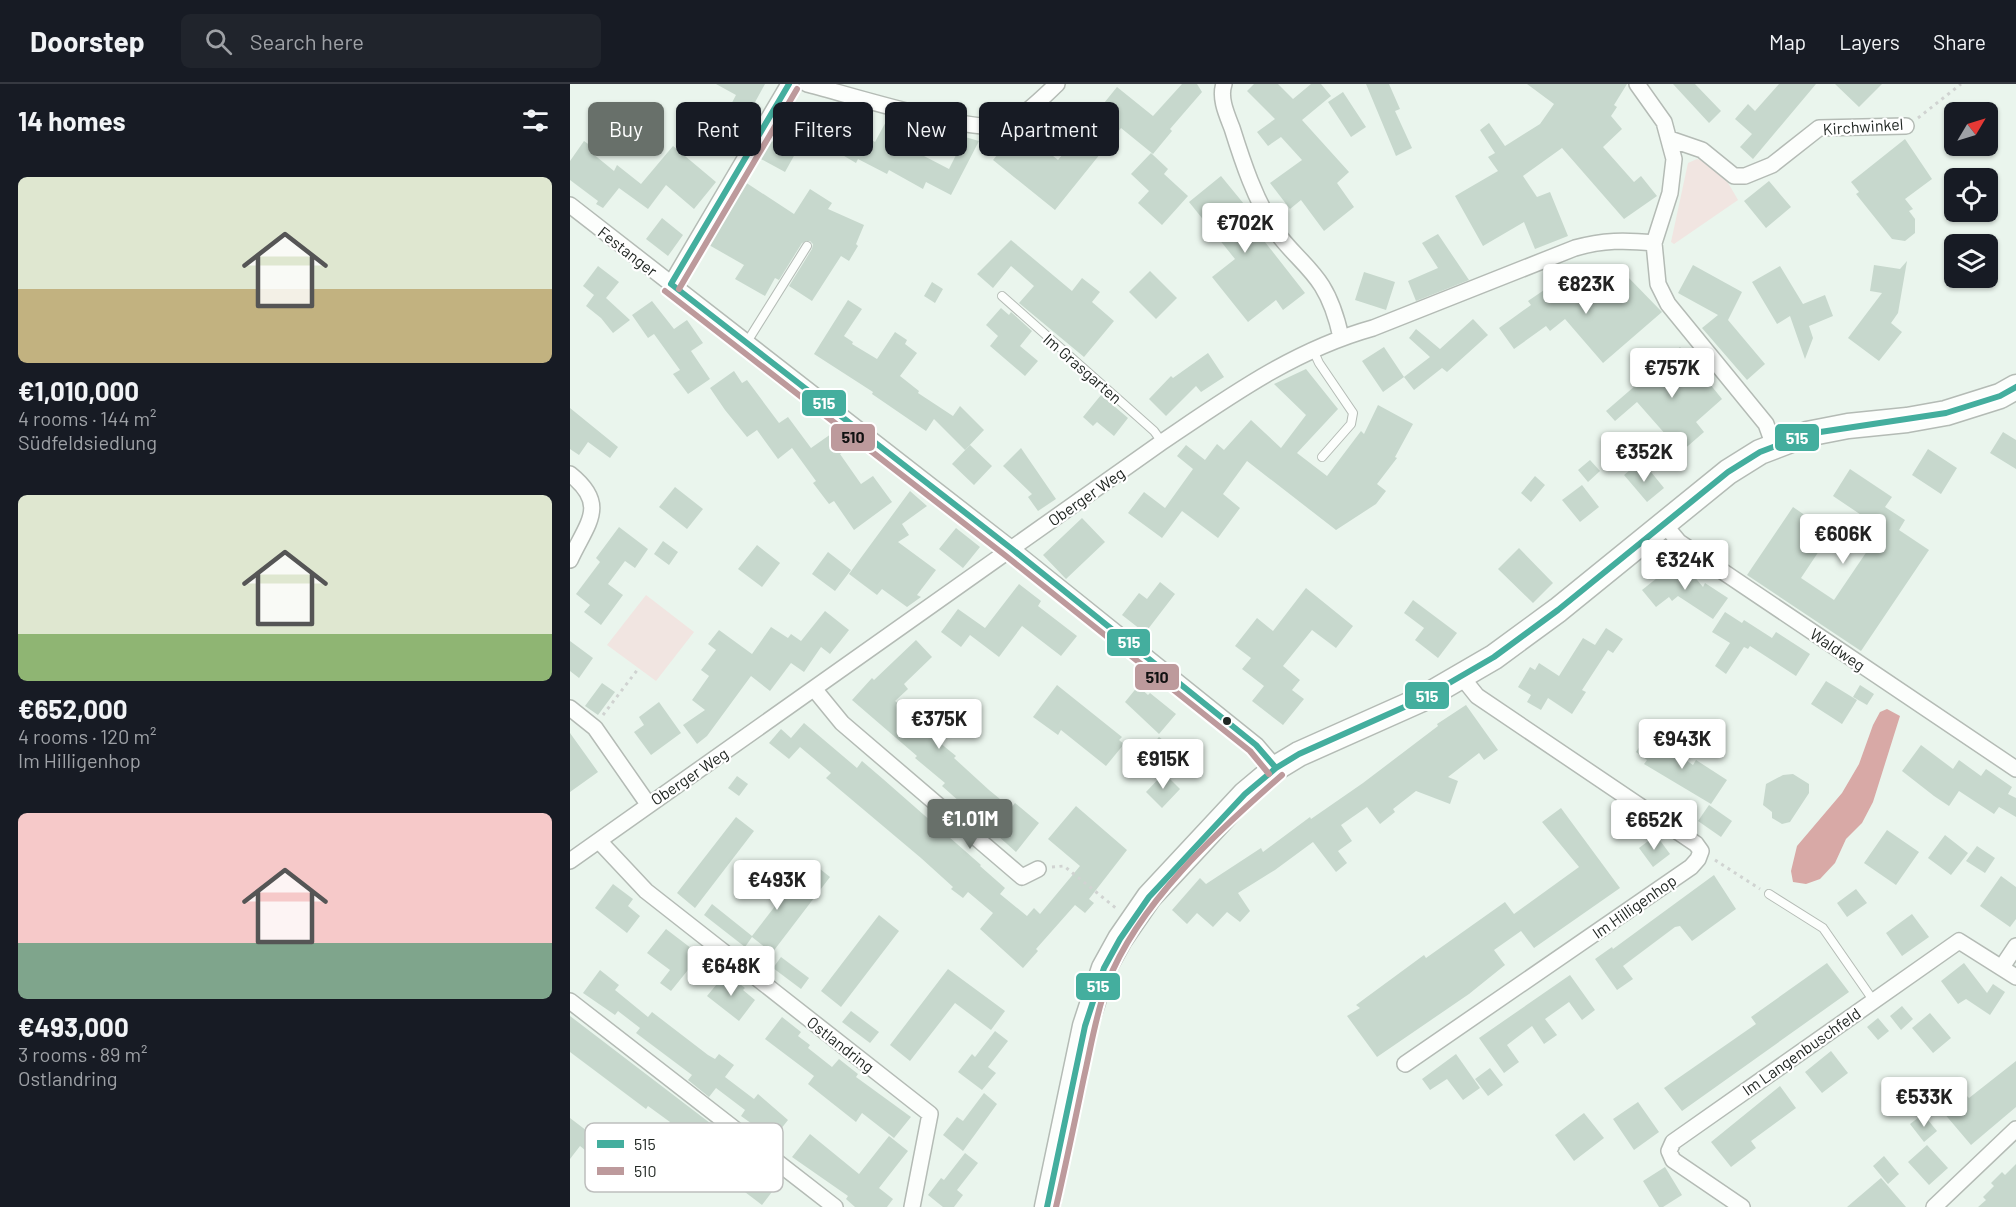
<!DOCTYPE html>
<meta charset="utf-8">
<style>
:root{--surface:#171b24;--page:#20242c;--text:#f1f3f6;--muted:#9ea1a6;--line:#363941;--accent:#68706a}
body{margin:0;font-family:Barlow,sans-serif;background:var(--page);color:var(--text);height:100vh;display:flex;flex-direction:column;font-size:22px;white-space:nowrap}
*{box-sizing:border-box;margin:0}
p{font-size:20px;color:var(--muted)}
.icon{flex:none;width:33px;height:33px;fill:none;stroke:currentColor;stroke-width:2;stroke-linecap:round;stroke-linejoin:round}
.map{position:relative;flex:1;overflow:hidden}
.details{display:flex;flex-direction:column;background:var(--surface);width:570px}
.details>*{flex:none}
.guide{position:absolute;left:18px;top:18px;width:570px;height:54px;display:flex;gap:12px}
.needle{width:39px;rotate:52deg}
.buttons{position:absolute;left:1374px;top:18px;display:grid;gap:12px}
.buttons a{display:grid;place-items:center;width:54px;height:54px;border-radius:9px;background:var(--surface);box-shadow:0 2px 4px #0004;font-size:30px}
.price{position:absolute;translate:-50% -51px;padding:0 14px;border-radius:6px;background:#fff;color:#222;font-size:20px;line-height:39px;filter:drop-shadow(0 2px 3px #0008)}
.price::after{content:'';position:absolute;left:50%;top:36px;width:18px;height:14px;margin-left:-9px;background:inherit;clip-path:polygon(0 0,100% 0,50% 100%)}
.price.active{background:var(--accent);color:#fff}
ul{padding:0;list-style:none}
li{display:grid;align-content:center;gap:12px;height:318px;padding:0 18px}
li span{display:grid;place-items:center;height:186px;border-radius:9px;color:#555}
li>.icon{margin-inline-start:auto}
span .icon{width:108px;height:108px;fill:#fffc;stroke-width:1}
li b{font-size:26px}
h2{display:flex;justify-content:space-between;align-items:center;height:72px;padding:0 18px;font-size:26px}
.chip{padding:0 21px;border-radius:9px;background:var(--surface);box-shadow:0 2px 4px #0004;font-size:21px;line-height:54px}
.chip.active{background:var(--accent);color:#fff}
header{display:flex;align-items:center;gap:36px;box-sizing:border-box;height:84px;padding:0 30px;background:var(--surface);border-bottom:2px solid var(--line)}
header strong{font-size:28px}
nav{display:flex;gap:33px;margin-inline-start:auto;font-size:21px}
.search{width:420px;height:54px;background:var(--page);display:flex;align-items:center;gap:15px;box-sizing:border-box;padding:0 21px;border-radius:9px;color:var(--muted);font-size:22px}
main{display:flex;flex:1;min-height:0}
.map>svg:first-child{display:block}
</style>
<header>
<strong>Doorstep</strong>
<div class="search"><svg class="icon" aria-label="search" viewBox="0 0 24 24"><circle cx="10" cy="10" r="6"/><path d="M15 15l6 6"/></svg>Search here</div>
<nav><a>Map</a><a>Layers</a><a>Share</a></nav>
</header>
<main>
<section class="details">
<h2>14 homes<svg class="icon" aria-label="filters" viewBox="0 0 24 24"><path d="M4 7h16M4 17h16"/><circle cx="9" cy="7" r="2"/><circle cx="15" cy="17" r="2"/></svg></h2>
<ul>
<li><span style="background:linear-gradient(#dfe7d0 60%,#c2b280 0)"><svg class="icon" aria-label="home" viewBox="0 0 24 24"><path d="M3 11l9-7 9 7M6 9v11h12V9"/></svg></span><div><b>€1,010,000</b><p>4 rooms · 144 m²</p><p>Südfeldsiedlung</p></div></li>
<li><span style="background:linear-gradient(#dfe7d0 75%,#8fb573 0)"><svg class="icon" aria-label="home" viewBox="0 0 24 24"><path d="M3 11l9-7 9 7M6 9v11h12V9"/></svg></span><div><b>€652,000</b><p>4 rooms · 120 m²</p><p>Im Hilligenhop</p></div></li>
<li><span style="background:linear-gradient(#f6c9c9 70%,#7fa58c 0)"><svg class="icon" aria-label="home" viewBox="0 0 24 24"><path d="M3 11l9-7 9 7M6 9v11h12V9"/></svg></span><div><b>€493,000</b><p>3 rooms · 89 m²</p><p>Ostlandring</p></div></li>
</ul>
</section>
<div class="map">
<svg width="1446" height="1123" viewBox="0 0 1446 1123">
<rect width="100%" height="100%" fill="#eaf5ed"/>
<path fill="#f1e5e1" d="M1127 75C1148 79 1158 98 1168 116L1104 160 1101 158 1118 79Z
M76 511 124 548 86 597 37 561Z"/>
<path fill="#d8a9a6" d="M1317 625 1330 632 1303 718 1292 739 1276 755 1265 779 1250 795 1236 800 1223 798 1221 787 1227 762 1272 709 1289 680 1303 641 1310 628Z"/>
<path fill="#c7d8cd" d="M146 0H195L172 42 155 32 166 11Z
M612 0H627L632 8 600 45 602 47 583 70 551 44 485 126 423 76 449 44 488 76 547 3 583 32Z
M684 0H708L723 15 741 0H751L761 12 732 36 779 88 767 99 784 123 754 147 731 116 720 125 700 99 732 76 711 53 698 62 687 48 705 35 677 7Z
M796 0H819L830 25 825 27 842 64 826 72Z
M957 0H1057L1044 21 1047 23 1041 32 1052 45 1033 63 1064 98 1071 92 1087 112 1054 135 992 64 953 92 967 113 980 108 998 152 965 165 954 138 913 162 885 112 928 87 918 73 925 69 910 46 919 39 935 62 970 40 984 20Z
M1103 0H1125L1151 27 1139 39Z
M1209 0H1246L1183 75 1170 63 1182 50 1165 35 1178 20 1185 27Z
M1265 0H1312L1289 23Z
M773 8 796 43 781 53 758 18Z
M260 23 279 34 275 40 305 58 319 32 365 47 352 71 379 85 395 53 409 57 381 111 356 98 353 105 319 86 317 90 288 75 286 79 242 53Z
M1335 55 1362 95 1335 115 1343 125 1339 127 1345 135V149L1335 157 1322 155 1286 110 1289 108 1281 98Z
M200 56 225 70 215 88 189 74Z
M14 57 25 65 22 69 44 87 47 81 71 100 103 62 146 98 124 125 96 101 78 125 49 104 33 124 26 120 28 117 0 96V77Z
M581 69 598 85 594 90 618 112 592 141 568 119 579 107 561 90Z
M651 92 683 131 677 135 735 209 713 226 706 216 678 238 642 193 665 175 619 118Z
M1199 97 1221 123 1196 144 1174 117Z
M175 98 224 130 240 105 262 119 258 125 294 141 286 160 288 162 279 177 271 172 242 217 219 202 242 165 243 160 240 157 232 159 209 196 205 194 195 212 165 195 174 181 139 161Z
M92 134 113 151 98 172 76 155Z
M868 150 899 196 846 217 838 197 868 184 852 159Z
M441 156 502 207 512 194 530 208 522 218 544 237 514 273 449 219 464 202 441 182 423 204 407 190Z
M1337 177 1328 229 1321 239 1332 248 1309 277 1278 254 1312 209 1300 207 1304 181 1330 185Z
M1123 181 1172 208 1158 236 1195 280 1177 296 1132 244 1148 231 1108 209Z
M28 182 49 198 36 214 60 236 43 249 31 234 16 222 24 211 13 202Z
M1210 182 1233 220 1255 211 1263 232 1239 242 1243 254 1235 275 1220 232 1207 240 1182 198Z
M580 187 607 214 586 235 559 208Z
M794 188 825 198 816 226 785 216Z
M999 189 1022 220 1056 191 1092 228 1033 279 995 235 980 247 976 242 944 265 929 244 961 221 958 217Z
M362 198 373 205 365 219 354 212Z
M278 216 292 225 274 252 283 258 282 260 307 275 325 248 337 256 335 260 347 269 330 292 349 307 348 309 383 332 390 322 414 346 395 366 364 335 356 347 302 310 303 308 244 270Z
M82 217 104 245 117 236 133 259 121 267 140 295 118 310 103 290 110 286 84 250 78 254 62 231Z
M431 224 439 231 441 228 462 247 450 262 468 277 455 292 420 262 428 252 416 241Z
M903 235 918 251 877 288 872 284 844 306 834 293 860 273 839 254 846 245 870 265Z
M814 263 834 293 813 308 792 277Z
M1110 263 1152 315 1126 338 1134 348 1111 368 1067 318 1045 337 1036 327Z
M638 269 654 293 631 308 626 302 596 332 579 315 601 292 603 294Z
M736 285 768 325 727 369 757 392 791 347 794 350 808 321 843 340 825 373 827 374 807 400 816 407 806 420 766 446 677 377 653 410 670 424 648 454 612 427 592 454 558 429 574 408 595 424 623 385 607 372 616 361 635 376 647 360 654 366 681 336 711 364 736 331 704 300Z
M164 287 172 299 177 296 209 339 218 333 241 364 261 350 273 368 270 370 291 400 303 392 322 418 284 446 264 417 259 420 243 399 246 397 222 364 208 375 187 346 177 353 155 326 140 304Z
M531 311 558 334 544 352 527 338 523 342 513 333Z
M0 324 48 363 40 374 18 358 9 371 0 365Z
M1433 348 1446 356V385L1420 369Z
M400 361 422 382 404 401 382 380Z
M451 364 486 415 468 427 458 413 462 410 433 382Z
M1358 365 1387 384 1371 410 1342 391Z
M1020 376 1030 387 1018 398 1008 386Z
M1066 381 1072 388 1077 383 1094 404 1077 418 1054 391Z
M1280 385 1322 413 1315 423 1335 436 1329 446 1359 466 1291 567 1177 491 1223 423 1261 449 1231 494 1264 516 1312 445 1263 412Z
M965 392 975 401 961 418 951 409Z
M1012 401 1029 423 1010 438 992 416Z
M105 403 133 425 117 445 89 423Z
M340 407 357 422 332 440 339 451 328 458 366 486 347 511 351 513 337 523 312 505 307 511 279 490Z
M512 434 535 458 496 495 473 471Z
M49 443 78 465 65 484 55 477 38 500 53 511 31 541 14 528 20 521 6 510 30 478 26 474Z
M386 444 410 463 393 484 369 465Z
M93 457 108 468 99 481 84 470Z
M187 461 210 479 192 503 168 485Z
M949 464 983 499 963 519 928 485Z
M258 468 281 486 265 507 242 490Z
M1113 479 1133 503 1135 499 1158 514 1143 535 1108 512 1102 517 1099 513 1086 523 1072 506 1097 486 1100 490Z
M590 498 605 510 575 549 552 531 569 509 577 515Z
M449 500 471 517 468 522 507 552 491 572 452 542 429 573 400 551 391 563 371 548 388 525 415 544Z
M736 504 783 542 766 564 742 546 713 582 730 596 722 606 734 615 713 641 682 617 694 602 672 585 681 574 665 562 687 534 703 547Z
M843 516 887 549 868 574 845 556 854 544 834 529Z
M255 527 279 546 260 570 251 563 234 588 221 579 200 607 181 592 137 652 127 660 113 641 135 626 122 616 139 592 131 586 146 566 138 560 149 546 182 570 201 543 218 554 221 550 231 557Z
M1155 528 1172 539 1174 536 1202 554 1206 548 1240 570 1226 592 1180 562 1178 565 1174 563 1156 590 1145 582 1160 559 1142 548Z
M1036 544 1053 555 1043 569 1038 566 1012 606 1016 608 1002 630 978 614 971 626 957 618 961 611 948 603 960 583 965 586 969 579 989 592 1013 554 1025 561Z
M346 556 362 573 334 600 338 605 325 617 350 637 347 640 386 672 384 674 419 706 441 724 445 719 469 739 446 768 372 702 375 699 345 674 347 672 282 616 302 594 304 596Z
M0 557 23 574 9 594 0 587Z
M1256 597 1287 616 1272 640 1241 620Z
M32 599 45 608 28 631 15 622Z
M487 601 552 653 549 656 554 660 536 682 491 646 488 651 463 633Z
M1290 601 1304 610 1297 621 1283 613Z
M568 602 578 611 580 609 606 630 589 650 555 618Z
M89 618 111 649 81 671 64 648 74 641 69 633Z
M896 621 928 666 914 676 909 669 878 693 888 697 880 720 846 707 823 725 825 728 810 740 797 723 771 741 782 757 768 767 777 779 766 788 743 758 705 786 668 809 680 827 670 838 657 828 643 843 627 829 617 840 602 826 630 794 636 800 691 764 693 768 740 733 741 735 793 699 868 642 867 640Z
M234 639 287 684 292 677 313 695 411 781 410 782 435 804 430 810 457 832 464 824 470 830 510 782 478 755 506 722 557 766 519 815 524 819 515 829 505 821 466 865 468 867 453 884 410 845 423 829 398 808 393 814 381 805 383 803 351 774 256 694 261 689 230 663 219 675 199 659 211 645 221 654Z
M0 649 28 688 0 708Z
M1078 650 1123 681 1126 676 1157 696 1141 720 1074 680 1077 676 1066 668Z
M589 653 601 662 592 674 579 664Z
M1351 661 1383 685 1389 676 1411 692 1416 685 1442 703 1438 710 1446 714V733L1429 723 1424 730 1389 707 1379 722 1364 712 1332 687Z
M594 689 610 705 592 724 576 708Z
M1223 690 1239 700V709L1220 738 1212 740 1202 734V728L1193 721 1196 700 1213 691Z
M167 692 178 700 169 712 158 704Z
M1139 721 1162 737 1151 753 1128 737Z
M991 724 1050 804 964 864 951 847 924 866 935 881 899 910 807 973 777 932 790 924 786 921 854 871 856 874 935 818 944 830 1009 783 972 738Z
M166 733 184 747 125 824 107 809Z
M1317 746 1349 768 1326 801 1294 779Z
M1086 751 1100 770 1083 783 1069 764Z
M1375 751 1398 769 1381 791 1358 774Z
M1407 762 1425 774 1415 789 1396 777Z
M240 777 260 793 202 869 182 853 175 863 134 831 142 820 182 852Z
M1144 791 1166 825 1122 857 1110 842 1105 843 1053 882 1063 895 1047 906 1025 875 1042 863 1043 865Z
M1431 792 1446 803V835L1440 843 1410 822Z
M43 800 63 815 58 822 70 832 57 849 25 824Z
M1286 805 1297 819 1277 833 1267 819Z
M1342 830 1359 853 1332 872 1316 849Z
M309 831 329 847 271 923 251 907Z
M96 845 130 871 101 907 90 899 100 886 77 869Z
M211 873 239 894 231 905 203 884Z
M1257 879 1279 908 1112 1027 1094 1004 1186 940 1181 933Z
M1394 879 1417 909 1423 900 1435 908 1420 931 1396 915 1388 920 1371 897Z
M378 885 435 927 421 946 385 919 340 977 320 961Z
M30 886 49 901 45 906 78 933 82 928 138 971 145 975 149 970 164 981 155 993 184 1015 188 1010 218 1036 203 1055 171 1032 175 1026 146 1004 139 1013 118 996 122 991 66 949 70 944 48 927 45 931 13 909Z
M156 889 175 904 173 906 185 916 169 937 137 912Z
M1000 891 1025 926 1012 936 999 918 975 935 987 951 974 960 962 942 937 961 949 978 934 989 909 954Z
M1332 922 1343 935 1331 946 1320 932Z
M281 927 309 948 300 959 272 938Z
M1360 929 1381 954 1363 969 1342 944Z
M0 932 157 1052 147 1065 129 1051 120 1063 96 1044 100 1038 78 1022 76 1025 0 968Z
M212 933 231 948 228 952 240 961 238 964 262 983 269 975 288 990 286 993 341 1033 324 1054 292 1029 286 1038 238 1000 244 992 195 955Z
M1308 934 1319 947 1308 956 1297 943Z
M425 947 438 957 418 983 426 989 412 1006 388 988 402 970 405 973Z
M1261 967 1278 989 1252 1009 1235 988Z
M886 970 910 1004 893 1016 877 995 860 1006 852 995Z
M1446 977V1023L1401 1061 1373 1028 1395 1010 1399 1014Z
M920 984 933 1001 918 1012 905 995Z
M1210 1002 1226 1024 1181 1057 1186 1064 1161 1083 1141 1058Z
M414 1009 427 1020 393 1067 373 1051 387 1033 393 1037Z
M1068 1018 1089 1048 1064 1066 1043 1035Z
M1014 1029 1034 1054 1004 1077 985 1051Z
M1353 1030 1367 1047 1354 1058 1340 1040Z
M0 1034 21 1050 25 1045 36 1053 33 1057 67 1083 65 1085 69 1088 54 1108 30 1091 36 1083 10 1062 0 1075Z
M240 1050 289 1090 319 1052 338 1067 309 1104 323 1115 317 1123H285L276 1115 278 1112 222 1073Z
M1357 1061 1378 1084 1359 1101 1338 1078Z
M395 1069 408 1079 387 1106 393 1111 384 1123H373L358 1111 371 1094 374 1096Z
M1314 1072 1329 1090 1318 1100 1303 1082Z
M190 1080 211 1096 192 1121 171 1105Z
M1446 1080V1123H1408L1416 1116 1413 1113 1424 1102 1421 1099 1432 1088 1435 1091Z
M1095 1083 1112 1111 1093 1123H1089L1073 1097Z
M1311 1094 1336 1123H1277Z"/>
<g fill="none" stroke-linecap="round" stroke-linejoin="round">
<defs>
<path id="service" d="M432 212 584 347 592 358
M177 258 237 162
M743 266 749 279 783 329 781 340 752 373
M1199 810 1253 844 1303 916"/>
<path id="minor" d="M237 0C273 9 403 50 432 41 453 34 471 15 487 0
M654 0C649 14 657 31 662 44 673 79 685 115 705 146 718 166 739 181 752 202 762 218 767 235 771 253
M1067 0 1094 38 1104 75 1100 109 1084 159 1088 200 1098 220 1196 340 1204 362
M1100 55 1132 66 1164 92H1175L1202 81 1249 44 1336 42
M0 121 442 465 686 661 706 684
M101 200 219 0
M0 390C39 421 17 439 0 476
M1094 440 1109 458 1446 685
M245 606 272 639 452 793 468 785
M0 624 25 644 78 720
M29 757 76 807 360 1030 342 1123
M0 777 592 358C660 312 724 266 803 244L1005 164C1033 156 1055 156 1084 159
M1432 883 1446 862
M0 917 265 1123
M835 980 1121 783 1128 775 1131 767 1126 760 907 612 891 592
M1172 1123 1103 1076 1099 1067 1103 1058 1389 857 1446 893
M1364 1123 1446 1045"/>
<path id="primary" d="M477 1123 515 942 534 884 550 855 579 813 675 710 706 684 729 670 850 616 924 573 988 526 1158 388 1190 368 1237 350 1278 342 1337 336 1376 329 1430 312 1446 303"/>
</defs>
<use href="#service" stroke="#b4bbb5" stroke-width="10"/>
<use href="#minor" stroke="#b4bbb5" stroke-width="18"/>
<use href="#primary" stroke="#b4bbb5" stroke-width="27"/>
<path stroke="#d0d3d1" stroke-width="3" stroke-dasharray="3 4.5" stroke-linecap="butt" d="M1348 34 1391 0
M33 631 68 585
M1145 776 1190 805
M482 783 494 782 547 825"/>
<use href="#service" stroke="#fcfefc" stroke-width="8"/>
<use href="#minor" stroke="#fcfefc" stroke-width="15"/>
<use href="#primary" stroke="#fcfefc" stroke-width="24"/>
<defs>
<path id="bus-1" d="M101 200 442 465 686 661 706 684
M101 200 219 0
M477 1123 515 942 534 884 550 855 579 813 675 710 706 684 729 670 850 616 924 573 988 526 1158 388 1190 368 1237 350 1376 329 1430 312 1446 303"/>
<path id="bus-2" d="M109 205 227 5
M95 207 436 472 680 667 699 690
M486 1123C496 1080 505 1036 514 993 521 962 526 930 537 900 568 819 648 747 712 691"/>
</defs>
<use href="#bus-1" stroke="#fff" stroke-width="10"/>
<use href="#bus-2" stroke="#fff" stroke-width="10"/>
<use href="#bus-1" stroke="#44ae9e" stroke-width="6"/>
<use href="#bus-2" stroke="#bd9a9c" stroke-width="6"/>
</g>
<circle fill="#222824" stroke="#fff" stroke-width="2" cx="657" cy="637" r="5"/>
<g text-anchor="middle" dominant-baseline="central" stroke-width="4.5" stroke-linejoin="round" paint-order="stroke">
<g font-size="16" fill="#222824" stroke="#fff">
<text transform="translate(1293 42) rotate(-4)">Kirchwinkel</text>
<text transform="translate(58 167) rotate(38)">Festanger</text>
<text transform="translate(513 284) rotate(41)">Im Grasgarten</text>
<text transform="translate(516 412) rotate(-35)">Oberger Weg</text>
<text transform="translate(1268 565) rotate(34)">Waldweg</text>
<text transform="translate(119 692) rotate(-34)">Oberger Weg</text>
<text transform="translate(1064 822) rotate(-35)">Im Hilligenhop</text>
<text transform="translate(271 960) rotate(38)">Ostlandring</text>
<text transform="translate(1231 967) rotate(-35)">Im Langenbuschfeld</text>
</g>
</g>
<rect x="15" y="1039" width="198" height="69" rx="9" fill="#fff" stroke="#bdbebd" stroke-width="1.5"/>
<rect x="27" y="1056" width="27" height="8" fill="#44ae9e"/>
<rect x="27" y="1083" width="27" height="8" fill="#bd9a9c"/>
<g font-size="16" fill="#222824">
<text x="64" y="1066">515</text>
<text x="64" y="1093">510</text>
</g>
<g stroke="#fff" stroke-width="2">
<rect x="231" y="305" width="46" height="28" rx="6" fill="#44ae9e"/>
<rect x="260" y="339" width="46" height="29" rx="6" fill="#bd9a9c"/>
<rect x="1204" y="339" width="46" height="29" rx="6" fill="#44ae9e"/>
<rect x="536" y="544" width="45" height="29" rx="6" fill="#44ae9e"/>
<rect x="564" y="579" width="46" height="28" rx="6" fill="#bd9a9c"/>
<rect x="834" y="597" width="46" height="29" rx="6" fill="#44ae9e"/>
<rect x="505" y="888" width="46" height="29" rx="6" fill="#44ae9e"/>
</g>
<g font-size="16" text-anchor="middle" font-weight="bold" fill="#fff">
<text x="254" y="325">515</text>
<text x="1227" y="360">515</text>
<text x="559" y="564">515</text>
<text x="857" y="618">515</text>
<text x="528" y="908">515</text>
</g>
<g font-size="16" text-anchor="middle" font-weight="bold" fill="#111">
<text x="283" y="359">510</text>
<text x="587" y="599">510</text>
</g>
</svg>
<div class="buttons">
<a><svg class="needle" viewBox="-14 -14 28 28"><path d="M0-13l5 13h-10z" fill="#e53935"/><path d="M0 13l5-13h-10z" fill="#9ea1a6"/></svg></a>
<a><svg class="icon" aria-label="locate" viewBox="0 0 24 24"><circle cx="12" cy="12" r="6"/><path d="M12 2v4M12 18v4M2 12h4M18 12h4"/></svg></a>
<a><svg class="icon" aria-label="layers" viewBox="0 0 24 24"><path d="M12 4l9 5-9 5-9-5zM3 14l9 5 9-5"/></svg></a>
</div>
<b class="price" style="left:675px;top:170px">€702K</b>
<b class="price" style="left:1016px;top:231px">€823K</b>
<b class="price" style="left:1102px;top:315px">€757K</b>
<b class="price" style="left:1074px;top:399px">€352K</b>
<b class="price" style="left:1273px;top:481px">€606K</b>
<b class="price" style="left:1115px;top:507px">€324K</b>
<b class="price" style="left:369px;top:666px">€375K</b>
<b class="price" style="left:1112px;top:686px">€943K</b>
<b class="price" style="left:593px;top:706px">€915K</b>
<b class="price active" style="left:400px;top:766px">€1.01M</b>
<b class="price" style="left:1084px;top:767px">€652K</b>
<b class="price" style="left:207px;top:827px">€493K</b>
<b class="price" style="left:161px;top:913px">€648K</b>
<b class="price" style="left:1354px;top:1044px">€533K</b>
<div class="guide">
<a class="chip active">Buy</a>
<a class="chip">Rent</a>
<a class="chip">Filters</a>
<a class="chip">New</a>
<a class="chip">Apartment</a>
</div>
</div>
</main>
